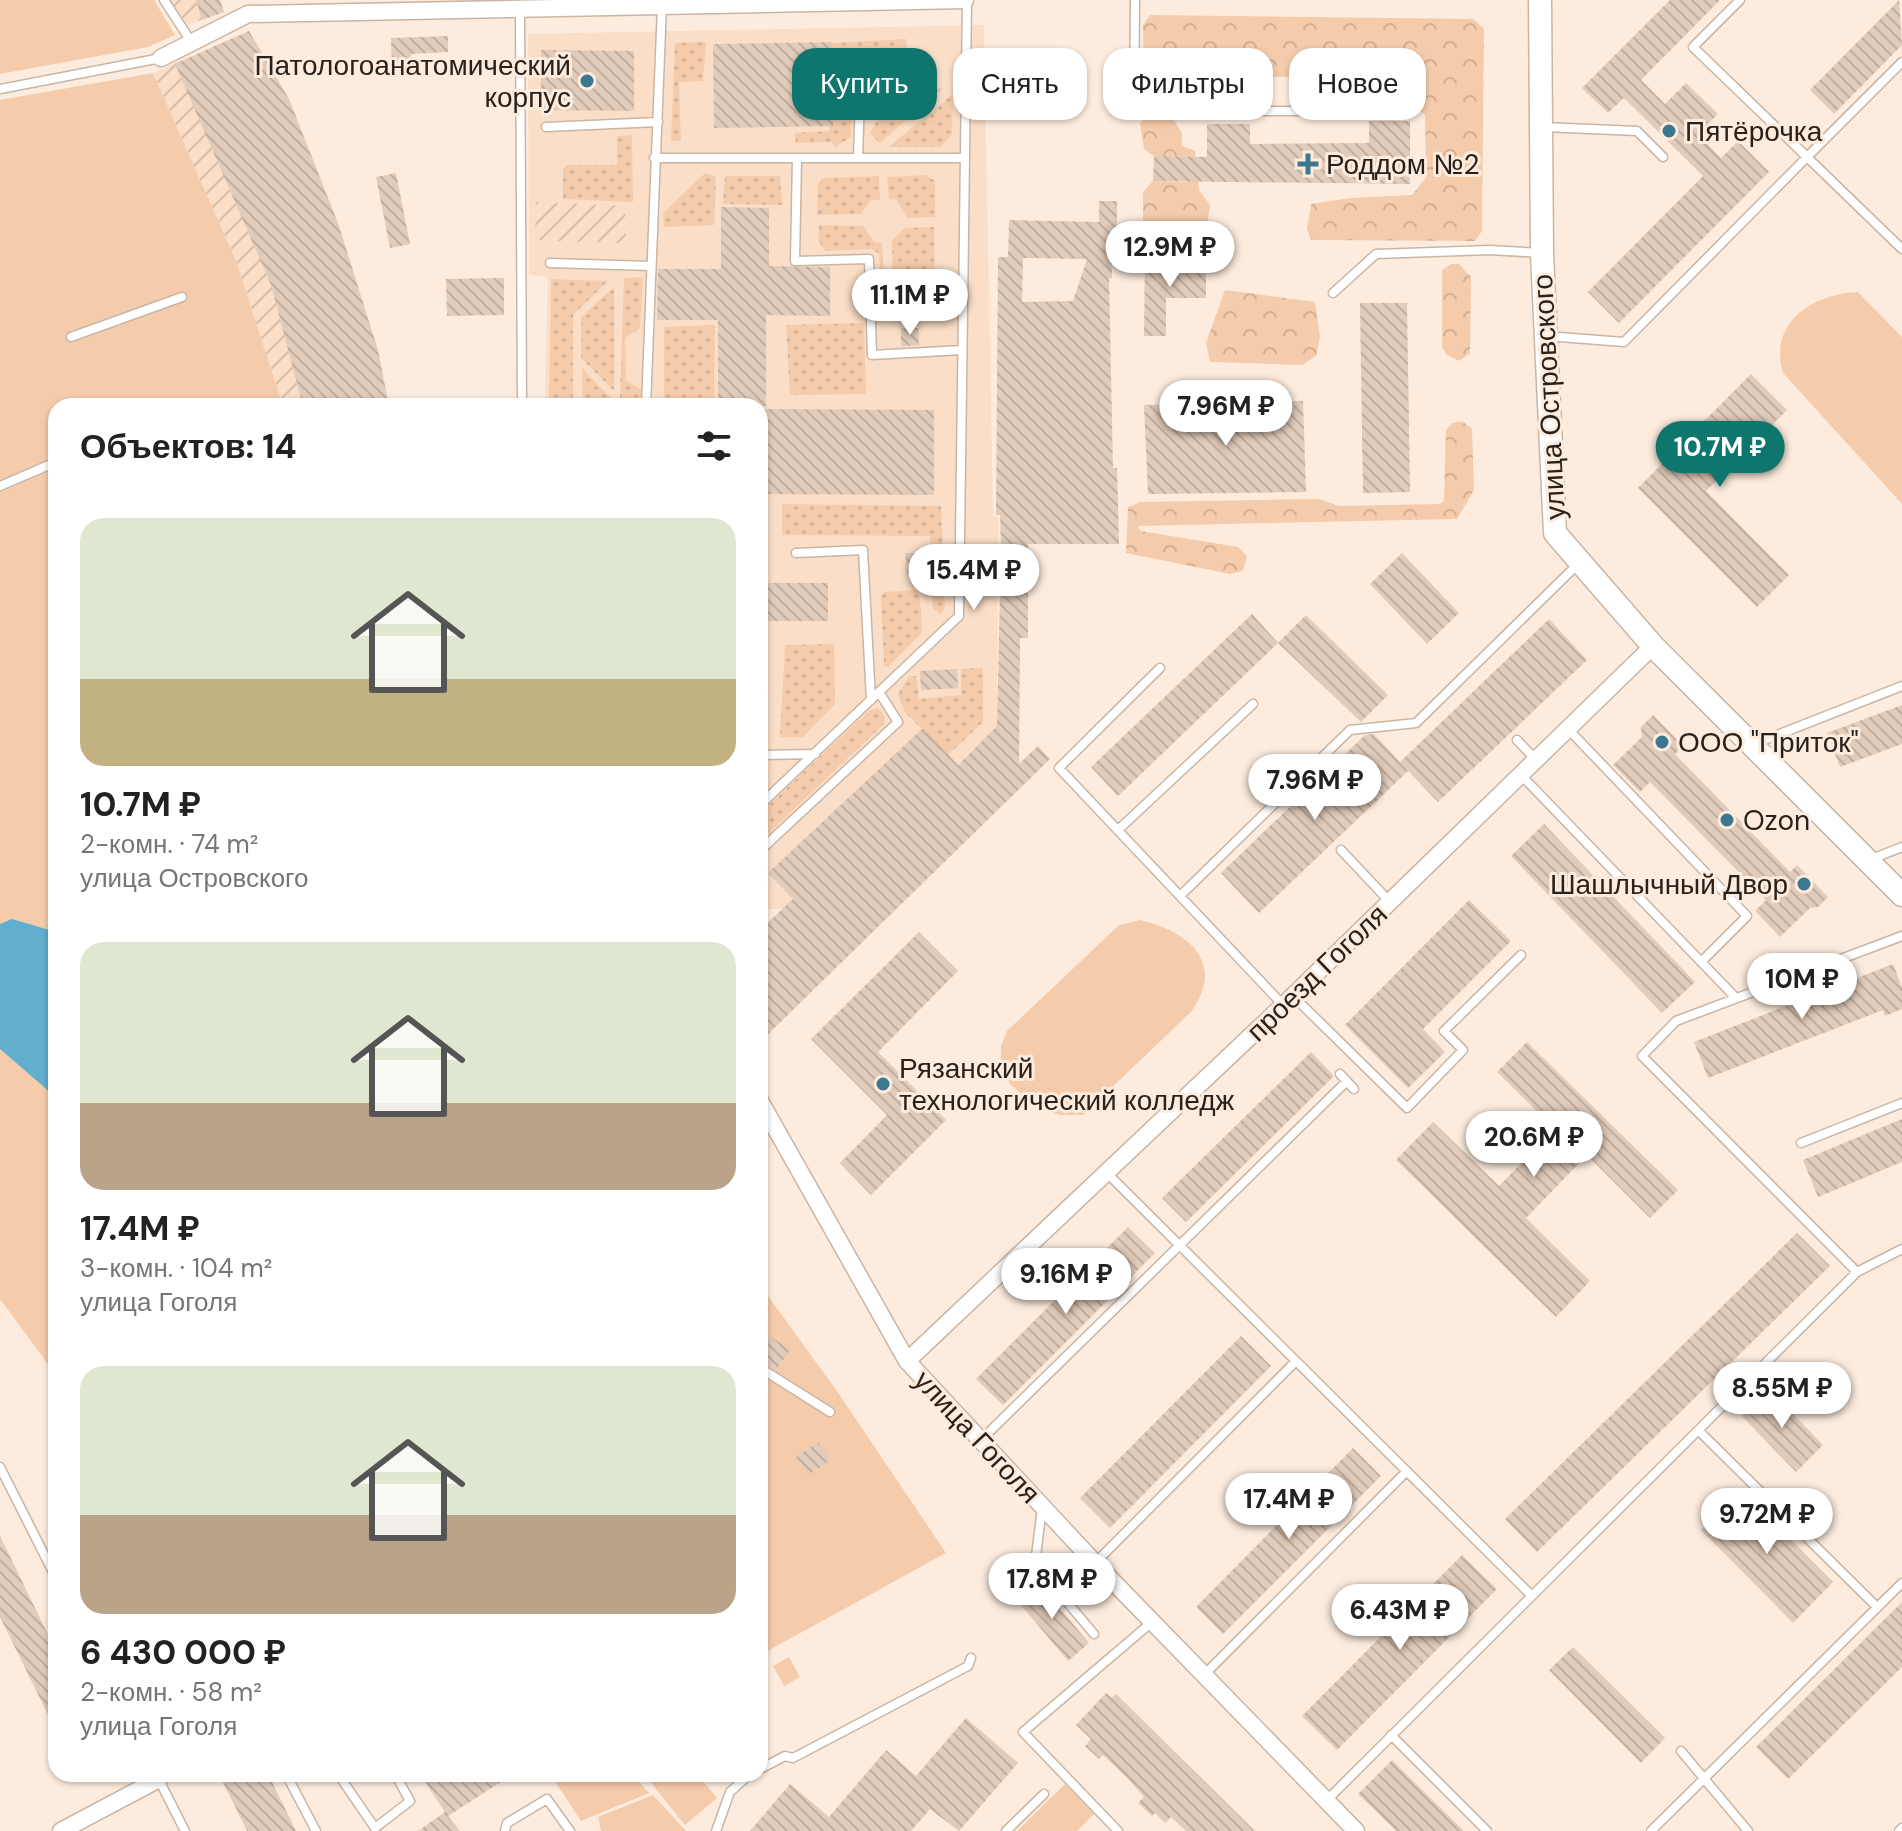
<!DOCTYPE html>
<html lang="ru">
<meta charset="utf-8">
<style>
:root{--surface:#fff;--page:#f6f6f6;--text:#222;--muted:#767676;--accent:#0f766e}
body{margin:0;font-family:"DM Sans",sans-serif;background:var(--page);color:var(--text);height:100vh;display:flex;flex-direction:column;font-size:30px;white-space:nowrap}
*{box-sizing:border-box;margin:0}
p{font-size:26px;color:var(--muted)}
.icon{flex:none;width:44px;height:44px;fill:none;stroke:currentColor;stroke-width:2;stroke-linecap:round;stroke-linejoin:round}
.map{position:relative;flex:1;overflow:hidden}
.drawer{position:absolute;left:48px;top:398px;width:720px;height:1384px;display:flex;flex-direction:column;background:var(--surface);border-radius:24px;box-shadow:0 2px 6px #0004}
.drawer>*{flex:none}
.guide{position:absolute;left:792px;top:48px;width:760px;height:72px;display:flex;gap:16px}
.price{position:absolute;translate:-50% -68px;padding:0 18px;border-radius:28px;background:#fff;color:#222;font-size:26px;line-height:52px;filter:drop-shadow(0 2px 4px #0008)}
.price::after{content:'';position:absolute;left:50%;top:48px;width:24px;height:18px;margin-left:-12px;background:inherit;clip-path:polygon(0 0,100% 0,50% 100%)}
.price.selected{background:var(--accent);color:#fff}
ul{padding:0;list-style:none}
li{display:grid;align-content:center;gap:16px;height:424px;padding:0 32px}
li span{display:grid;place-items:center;height:248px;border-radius:24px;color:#555}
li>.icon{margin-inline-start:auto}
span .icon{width:144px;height:144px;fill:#fffc;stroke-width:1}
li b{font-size:34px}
h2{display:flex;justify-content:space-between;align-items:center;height:96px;padding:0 32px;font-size:34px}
.chip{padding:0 28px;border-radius:24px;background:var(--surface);box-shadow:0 2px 6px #0004;font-size:28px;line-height:72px}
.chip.selected{background:var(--accent);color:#fff}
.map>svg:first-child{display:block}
</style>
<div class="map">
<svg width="1902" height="1831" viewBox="0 0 1902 1831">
<defs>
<pattern id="industrial-furrows" width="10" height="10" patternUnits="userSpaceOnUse" patternTransform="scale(2)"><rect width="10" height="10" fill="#fadec7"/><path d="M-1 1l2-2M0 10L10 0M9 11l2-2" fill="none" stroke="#d6beaa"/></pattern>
<pattern id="grass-dots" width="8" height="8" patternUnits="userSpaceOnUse" patternTransform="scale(2)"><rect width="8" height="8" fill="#f5ccab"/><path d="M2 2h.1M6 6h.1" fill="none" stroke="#d2af93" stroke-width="1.8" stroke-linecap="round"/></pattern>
<pattern id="forest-crowns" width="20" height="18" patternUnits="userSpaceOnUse" patternTransform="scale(2)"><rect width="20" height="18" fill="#f5ccab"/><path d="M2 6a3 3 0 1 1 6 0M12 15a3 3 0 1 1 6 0" fill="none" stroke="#d2af93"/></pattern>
<pattern id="building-back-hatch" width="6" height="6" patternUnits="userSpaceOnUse" patternTransform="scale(2)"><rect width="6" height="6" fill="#e1cbba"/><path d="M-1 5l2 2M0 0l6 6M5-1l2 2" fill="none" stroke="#c1ae9f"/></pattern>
</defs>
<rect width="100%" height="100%" fill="#fdecde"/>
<path fill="#fadec7" d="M984 25 993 516 998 517 997 726 825 893V908L760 909V406H545L548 277 529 275 528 34Z"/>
<path fill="url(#industrial-furrows)" d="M170 0H220L224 12 187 25Z
M249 31 289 99 389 406H283L236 261 153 73Z
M536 202 625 206 626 243 535 240Z"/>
<path fill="url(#grass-dots)" d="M906 39 908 91 943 88 880 143 870 133 877 121 896 117 895 69 851 68V137L835 147 832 142 796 143 795 133 829 131 832 43Z
M706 42 703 81 679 82 681 141H671L675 43Z
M953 94 952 134 941 147H889Z
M632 135 633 202 563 199V169L567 165H617V136Z
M705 173 716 177 714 225 664 227 663 213Z
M926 175 935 181V217L907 218 896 199 889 200 887 177Z
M725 176H780L782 205 723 204Z
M879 176 880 200H871L861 214 817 215 818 184 823 178Z
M819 225 864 226 874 242 882 243 885 299 881 298 879 254 872 249 825 251 818 240Z
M934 227 935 282 916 301H894L892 241 904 228Z
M643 277 640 328 625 338 626 380 641 390V406H629L620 397 624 278Z
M551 279 608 281 573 315V406H549Z
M614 287V391L581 358V317Z
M864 323 866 394 790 395 786 325Z
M715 325 714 403 664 405V327Z
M582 368 612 399V406H583Z
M782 504 941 506 945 607 941 614 933 609 930 536 782 535Z
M915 590 920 597 922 633 888 667 884 665 881 596 885 592Z
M834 644 835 704 803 737H780L785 645Z
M983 668V722L948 755 904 711 898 694 909 676H916L919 699 961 695V669Z
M878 708 885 717 883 725 769 833 760 835V813L869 711Z"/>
<path fill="url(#forest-crowns)" d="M1150 15 1473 19 1484 29 1482 231 1475 241 1311 240 1307 229 1311 204 1350 198 1412 195 1426 178 1425 115 1415 107 1375 106 1370 89 1362 80 1230 75 1223 80 1220 91 1212 95 1152 93 1144 87 1143 25Z
M1146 118 1174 120 1182 133V146L1195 151 1199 190 1210 205 1207 226 1197 234 1148 236 1143 220V192L1153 181 1187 182 1188 157 1154 156 1144 149 1140 123Z
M1451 264H1459L1471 277 1470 353 1459 361 1447 355 1442 347V270Z
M1225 290 1315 302 1320 337 1316 356 1302 365 1210 362 1206 343Z
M1462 421 1472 429 1474 490 1457 519 1138 526 1141 531 1238 547 1247 556 1243 571 1230 574 1126 553 1128 507 1140 502 1319 499 1339 506 1439 504 1444 501 1446 430 1452 423Z"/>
<path fill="#f5ccab" d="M0 0H154L175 35 148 47 0 74Z
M153 73 236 261 283 406H56V1375L0 1299V100Z
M1858 292 1902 337V504L1783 373C1768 322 1813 294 1858 292Z
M1140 920C1187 931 1226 961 1192 1011L1083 1115H1060L1037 1108 1010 1084 1001 1063V1046L1007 1031 1119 925Z
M760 1285 837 1391 946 1553 760 1655Z
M789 1657 800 1677 784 1686 773 1666Z
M550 1774H632L649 1793 581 1821Z
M644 1774H697L717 1798 685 1825Z
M1065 1784 1094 1814 1077 1831H1017Z
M653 1795 686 1831H601L598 1817Z"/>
<path fill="#62afcd" d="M12 919 56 932V1116L51 1093 0 1049V924Z"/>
<path fill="url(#building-back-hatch)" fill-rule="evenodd" d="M196 0H220L224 12 202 20Z
M1670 0H1720L1641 80 1665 104 1686 83 1718 114 1698 134 1721 158 1738 141 1769 172 1619 323 1588 292 1703 176 1624 98 1608 113 1582 88Z
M1899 0 1902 45 1834 114 1810 90Z
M249 31 289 99 338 223 378 350 389 406H303L271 285 175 64Z
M448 36V52L411 54V70L392 71 391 38Z
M832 42 833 126 714 128 713 44Z
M541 50 634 51V111L541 110Z
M872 73 888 74 887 98H871Z
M1369 121H1410V184L1153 181 1154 156 1207 157V124H1250V144L1369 143Z
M396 173 410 244 390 248 376 177Z
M1099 201H1117V230H1111L1112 278H1109L1113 468H1117L1119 544H1028V638H1020L1019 764 1038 746 1050 759 760 1042V930L793 899 768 873 923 728 958 765 997 726 1001 546 1000 515H996L998 257H1008L1009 220 1099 222ZM1023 258 1087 259 1073 301 1022 302Z
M721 207 769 208V266L830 267V316L766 315V406H718V320H657L658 269H721Z
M1145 260H1206V298H1166V336H1144Z
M504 278V315L447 316 446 279Z
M1360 303H1407L1410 492 1363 493Z
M901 328H918L919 345 901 346Z
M1751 374 1787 410 1706 491 1789 575 1757 607 1638 488Z
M1303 401 1306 492 1148 494 1144 405Z
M760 409 934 410V495L760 494Z
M905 553H922L924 573 907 574Z
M1402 553 1459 613 1427 644 1370 584Z
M760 583H828V621H760Z
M1252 614 1278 643 1118 796 1091 767Z
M1306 615 1388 695 1361 722 1278 643Z
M1549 619 1587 660 1438 802 1400 762Z
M957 669 958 688 921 690 920 671Z
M1902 705V744L1840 767 1827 733Z
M1653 715 1683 746 1675 754 1790 872 1797 865 1828 897 1818 907 1810 908 1780 937 1755 911 1766 900 1650 782 1640 792 1613 765 1642 737 1641 727Z
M1374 734 1408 771 1259 913 1221 873 1365 735Z
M1544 824 1695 982 1662 1013 1511 856Z
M1469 900 1511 941 1423 1029 1445 1052 1408 1088 1345 1025Z
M919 932 958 971 878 1052 946 1120 871 1195 840 1163 887 1115 811 1039Z
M1893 964 1902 987V1009L1885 1016 1883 1010 1708 1078 1694 1042Z
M1527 1042 1678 1190 1650 1218 1587 1155 1526 1218 1590 1281 1556 1317 1396 1160 1433 1122 1499 1186 1555 1129 1497 1072Z
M1311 1052 1334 1076 1186 1222 1162 1198Z
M1902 1119V1162L1818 1197 1803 1160Z
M1128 1227 1155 1253 1003 1405 976 1379Z
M1797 1233 1830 1266 1537 1552 1505 1519Z
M760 1329 790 1350 776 1370 760 1359Z
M1241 1336 1271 1366 1110 1528 1080 1498Z
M1769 1389 1823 1445 1796 1472 1742 1416Z
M818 1442 831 1460 808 1475 796 1457Z
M1353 1448 1381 1476 1223 1634 1196 1607Z
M1741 1490 1833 1582 1793 1623 1701 1530Z
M0 1536 56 1651V1731L0 1617Z
M1462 1555 1497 1589 1337 1750 1302 1716Z
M1037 1581 1089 1643 1068 1661 1016 1599Z
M1902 1602V1667L1788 1779 1756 1747Z
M1573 1647 1665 1738 1641 1763 1549 1670Z
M1106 1693 1112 1698 1116 1694 1255 1831H1186L1171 1817 1165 1823 1155 1813 1152 1816 1138 1803 1144 1797 1129 1780 1103 1755 1099 1759 1085 1746 1091 1739 1076 1725Z
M966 1718 1018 1763 959 1831 930 1809 911 1831H750L790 1784 829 1817 886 1750 916 1776Z
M1392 1760 1407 1775 1464 1831H1396L1358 1794Z
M219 1774H268L296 1831H247Z
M420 1774H513L448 1816 460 1831H418L445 1812Z"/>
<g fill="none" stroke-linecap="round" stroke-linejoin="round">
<defs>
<path id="lane" d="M164 0 192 43
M1135 0 1134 111H1322
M520 7 522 406
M1902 62 1807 157 1902 249
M0 89 161 58
M546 127 658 122
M1543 127 1637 131 1663 157
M654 158H965
M797 158 795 261 869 259 872 355 962 350
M858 158 860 96
M550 263 650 266
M1333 293 1376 254 1490 250 1541 253
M1546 336 1624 342 1807 157 1693 47 1740 0
M71 337 182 297
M646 406 662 5
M0 486 56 462
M796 553 863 550 871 700
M1160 668 1059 768 1283 1005
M1569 730 1747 916 1701 962
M1517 740 1535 759
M1754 744 1902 686
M760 755 815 754
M1522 776 1736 998
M760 805 959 616 967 0
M1118 830 1253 704
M760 844 765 846 898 722 879 692
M1341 850 1390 902
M1869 860 1902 847
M1180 896 1350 730 1416 723 1578 564
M1293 996 1407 1108 1463 1050 1444 1031 1521 955
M1340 1074 1354 1089
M1801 1143 1902 1103
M1107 1173 1531 1595
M1857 1272 1902 1249
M760 1368 830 1412
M1698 1430 1877 1607
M980 1441 1347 1081
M0 1467 56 1578
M1042 1508 1035 1564 1094 1634
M1095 1563 1296 1361
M1204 1675 1407 1471
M1391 1735 1487 1831
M1681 1751 1748 1831
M760 1769 785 1756 793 1758 968 1666 971 1658
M286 1774 316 1831
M338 1774 375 1828 410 1801 395 1774
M158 1778 185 1831
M1327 1800 1857 1272 1642 1056 1676 1021 1902 936
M505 1831 507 1823 547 1799 570 1831
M716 1831 730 1792 750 1774
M1006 1831 1044 1794
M1118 1831 1023 1732 1152 1622
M1651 1831 1902 1583
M1899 1831 1902 1828"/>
<path id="street" d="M161 58 248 14 965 0
M760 1101 907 1361 1095 1563 1356 1831
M907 1361 1293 996 1653 646
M61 1831 159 1779"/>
<path id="secondary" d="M1540 0 1542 253 1555 533 1653 646 1902 895"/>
</defs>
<use href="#lane" stroke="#c9b5a4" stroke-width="11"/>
<use href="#street" stroke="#c9b5a4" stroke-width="19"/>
<use href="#secondary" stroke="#c9b5a4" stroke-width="25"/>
<use href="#lane" stroke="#fff" stroke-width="8"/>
<use href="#street" stroke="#fff" stroke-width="16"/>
<use href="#secondary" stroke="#fff" stroke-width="22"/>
</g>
<g fill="#3b788f" stroke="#fdecde" stroke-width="3">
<circle cx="587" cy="81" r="8"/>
<circle cx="1669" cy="131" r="8"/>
<path d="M1304 152h8v8h8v8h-8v8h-8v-8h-8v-8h8z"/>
<circle cx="1662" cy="742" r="8"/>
<circle cx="1727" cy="820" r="8"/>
<circle cx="1804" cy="884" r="8"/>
<circle cx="883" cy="1084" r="8"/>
</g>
<g text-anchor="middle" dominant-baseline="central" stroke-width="6" stroke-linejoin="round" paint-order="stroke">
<g font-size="28" fill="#29211b" stroke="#fdecde" text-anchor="start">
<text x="571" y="65" text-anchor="end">Патологоанатомический<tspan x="571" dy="32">корпус</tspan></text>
<text x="1685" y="131">Пятёрочка</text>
<text x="1326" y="164">Роддом №2</text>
<text x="1678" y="742">ООО "Приток"</text>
<text x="1743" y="820">Ozon</text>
<text x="1788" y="884" text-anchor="end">Шашлычный Двор</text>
<text x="899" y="1068">Рязанский<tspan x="899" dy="32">технологический колледж</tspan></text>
</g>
<g font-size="28" fill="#29211b" stroke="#fdecde">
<text transform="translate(1549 397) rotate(-93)">улица Островского</text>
<text transform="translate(1317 973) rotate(-44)">проезд Гоголя</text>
<text transform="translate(977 1437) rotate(47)">улица Гоголя</text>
</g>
</g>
</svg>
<b class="price" style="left:1170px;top:289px">12.9M ₽</b>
<b class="price" style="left:910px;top:337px">11.1M ₽</b>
<b class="price" style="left:1226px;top:448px">7.96M ₽</b>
<b class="price selected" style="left:1720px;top:489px">10.7M ₽</b>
<b class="price" style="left:974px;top:612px">15.4M ₽</b>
<b class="price" style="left:1315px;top:822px">7.96M ₽</b>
<b class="price" style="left:1802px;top:1021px">10M ₽</b>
<b class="price" style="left:1534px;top:1179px">20.6M ₽</b>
<b class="price" style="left:1066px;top:1316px">9.16M ₽</b>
<b class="price" style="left:1782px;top:1430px">8.55M ₽</b>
<b class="price" style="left:1289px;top:1541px">17.4M ₽</b>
<b class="price" style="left:1767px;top:1556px">9.72M ₽</b>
<b class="price" style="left:1052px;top:1621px">17.8M ₽</b>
<b class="price" style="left:1400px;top:1652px">6.43M ₽</b>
<div class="guide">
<a class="chip selected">Купить</a>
<a class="chip">Снять</a>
<a class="chip">Фильтры</a>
<a class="chip">Новое</a>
</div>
<section class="drawer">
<h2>Объектов: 14<svg class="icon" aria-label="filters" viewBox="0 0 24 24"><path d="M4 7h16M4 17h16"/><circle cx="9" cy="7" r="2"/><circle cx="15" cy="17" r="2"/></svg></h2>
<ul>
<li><span style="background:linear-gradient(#dfe7d0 65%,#c2b280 0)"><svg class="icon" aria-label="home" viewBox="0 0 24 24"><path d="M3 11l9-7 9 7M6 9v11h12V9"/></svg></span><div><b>10.7M ₽</b><p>2-комн. · 74 m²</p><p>улица Островского</p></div></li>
<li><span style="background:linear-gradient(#dfe7d0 65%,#b9a48a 0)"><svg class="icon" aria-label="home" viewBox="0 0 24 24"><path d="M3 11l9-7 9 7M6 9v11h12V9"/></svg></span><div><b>17.4M ₽</b><p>3-комн. · 104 m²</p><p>улица Гоголя</p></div></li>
<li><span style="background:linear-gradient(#dfe7d0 60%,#b9a48a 0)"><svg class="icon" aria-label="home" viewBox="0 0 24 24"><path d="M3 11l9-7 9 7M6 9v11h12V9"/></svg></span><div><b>6 430 000 ₽</b><p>2-комн. · 58 m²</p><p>улица Гоголя</p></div></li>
</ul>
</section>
</div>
